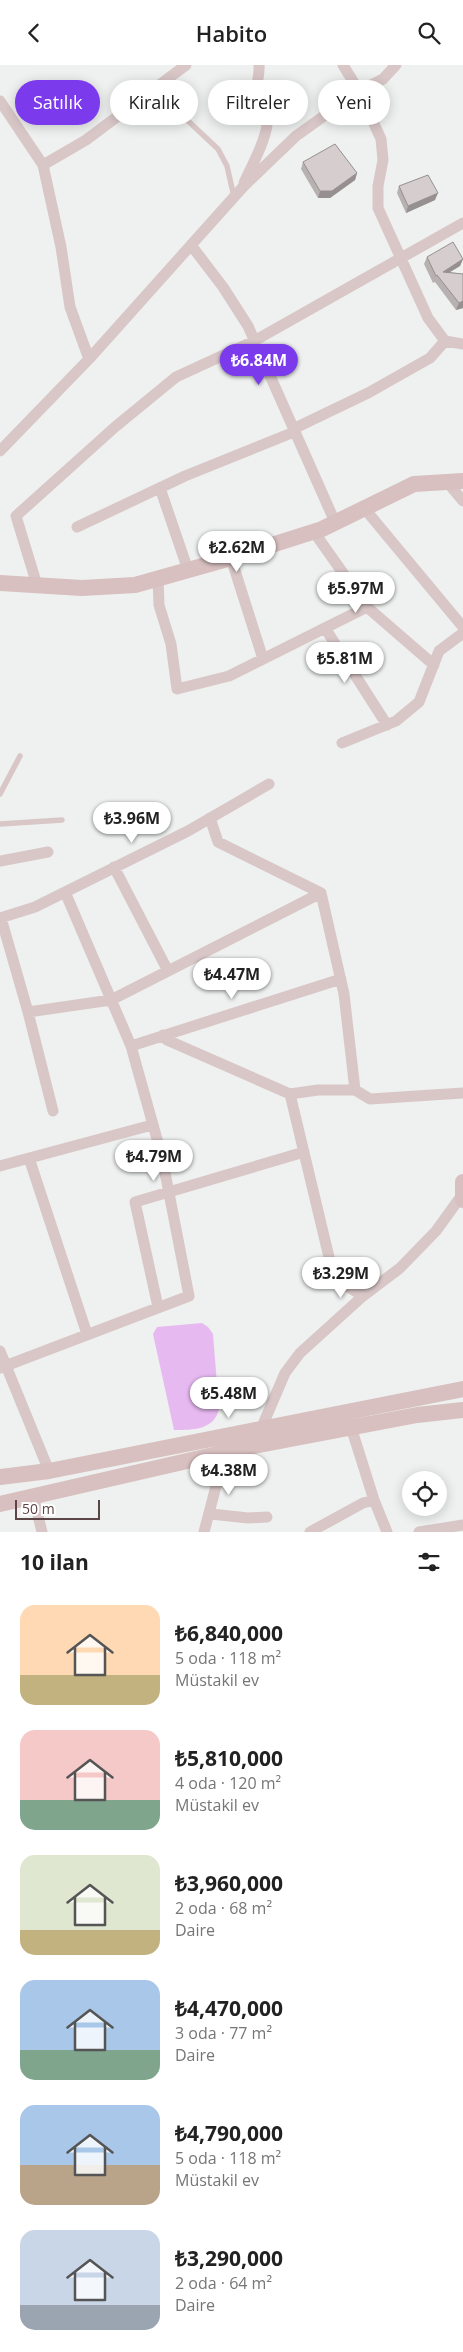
<!DOCTYPE html>
<html lang="tr">
<meta charset="utf-8">
<style>
:root{--surface:#fff;--page:#f6f6f6;--text:#222;--muted:#767676;--accent:#7c3aed}
body{margin:0;font-family:"Open Sans",sans-serif;background:var(--page);color:var(--text);height:100vh;display:flex;flex-direction:column;font-size:19px;white-space:nowrap}
*{box-sizing:border-box;margin:0}
p{font-size:16px;color:var(--muted)}
.icon{flex:none;width:28px;height:28px;fill:none;stroke:currentColor;stroke-width:2;stroke-linecap:round;stroke-linejoin:round}
.map{position:relative;height:1467px;overflow:hidden}
.sheet{display:flex;flex-direction:column;background:var(--surface);flex:1}
.sheet>*{flex:none}
.banner{position:absolute;left:15px;top:15px;width:434px;height:45px;display:flex;gap:10px}
.controls{position:absolute;left:402px;top:1406px;display:grid;gap:10px}
.controls a{display:grid;place-items:center;width:45px;height:45px;border-radius:50%;background:var(--surface);box-shadow:0 2px 12px #0003;font-size:25px}
.scale{position:absolute;left:15px;bottom:12px;width:85px;box-sizing:border-box;padding-left:5px;border:2px solid #5c4547;border-top:0;font-size:14px;line-height:18px;white-space:nowrap;color:#5c4547;-webkit-text-stroke:4px #fff;paint-order:stroke}
.price{position:absolute;translate:-50% -42px;padding:0 11px;border-radius:18px;background:#fff;color:#222;font-size:16px;line-height:32px;filter:drop-shadow(0 1px 2px #0008)}
.price::after{content:'';position:absolute;left:50%;top:30px;width:15px;height:11px;margin-left:-8px;background:inherit;clip-path:polygon(0 0,100% 0,50% 100%)}
.price.selected{background:var(--accent);color:#fff}
ul{padding:0;list-style:none}
li{display:flex;align-items:center;gap:15px;height:125px;padding:0 20px}
li span{display:grid;place-items:center;flex:none;width:140px;height:100px;border-radius:15px;color:#555}
li>.icon{margin-inline-start:auto}
span .icon{width:60px;height:60px;fill:#fffc;stroke-width:1}
li b{font-size:21px}
h2{display:flex;justify-content:space-between;align-items:center;height:60px;padding:0 20px;font-size:21px}
.chip{padding:0 18px;border-radius:22px;background:var(--surface);box-shadow:0 2px 12px #0003;font-size:18px;line-height:45px}
.chip.selected{background:var(--accent);color:#fff}
header{display:flex;justify-content:space-between;align-items:center;height:65px;padding:0 20px;background:var(--surface);font-size:22px;font-weight:600}
.map>svg:first-child{display:block}
</style>
<header><svg class="icon" aria-label="back" viewBox="0 0 24 24"><path d="M15 5l-7 7 7 7"/></svg>Habito<svg class="icon" aria-label="search" viewBox="0 0 24 24"><circle cx="10" cy="10" r="6"/><path d="M15 15l6 6"/></svg></header>
<div class="map">
<svg width="463" height="1467" viewBox="0 0 463 1467">
<rect width="100%" height="100%" fill="#eef1ef"/>
<path fill="#e7b9f1" d="M202 1258 208 1262 213 1269 219 1344C214 1365 193 1365 174 1365L153 1269 157 1262Z"/>
<g fill="none" stroke-linecap="round" stroke-linejoin="round">
<path stroke="#d9c7c8" stroke-width="5.5" d="M154 24 218 84 227 101 234 132
M0 729 20 691
M0 759 62 755"/>
<path stroke="#d9c7c8" stroke-width="11" d="M343 0 359 26 381 74 383 95 378 121V143L428 253 445 276 463 279
M0 36 43 100 61 182 70 242 89 294
M43 100 86 75 186 0
M244 118C252 100 271 67 267 48 265 40 257 37 257 27 256 18 260 9 259 0
M191 180 223 222 248 261 335 457
M293 364 368 328 430 293 445 276
M0 386 89 294 243 122 296 71 359 26 383 14 396 0
M447 417 463 436
M160 423 188 505
M364 443 463 562
M77 462 185 411 294 367
M314 467 367 542 434 600
M231 493 263 594
M158 513 159 540 171 579 177 624 229 611 367 542
M37 520 16 451 115 362 176 312 254 276 463 158
M325 563 387 660
M342 678 396 656 419 637 439 586 463 568
M210 753 218 777 321 828 344 929 355 1025 370 1034 463 1028
M0 796 48 787
M0 853 35 842 188 766 269 719
M1 853 28 947 53 1046
M168 906 321 828
M28 947 111 935 168 906 114 802
M163 970 167 975 290 1029 334 1213 363 1231
M131 981 341 914
M290 1029 318 1025H355
M29 1093 87 1269
M0 1101 152 1060
M158 1242 135 1137 304 1087
M0 1286 49 1406
M0 1303 189 1231 162 1092 131 981 65 827
M351 1362 374 1435 387 1467
M261 1364 285 1308 300 1288 363 1231 400 1203 436 1166 462 1130
M33 1430 42 1467
M211 1449 248 1453 267 1452
M204 1467 225 1387
M310 1467 363 1438 374 1435
M419 1467 463 1460"/>
<path stroke="#d8bfc0" stroke-width="16" d="M0 518 82 523 135 520 231 493 322 464 414 419 463 416
M463 1117V1135
M0 1412 49 1406 463 1324
M0 1439 248 1382 417 1350 463 1345"/>
</g>
<path fill="#b8b1b1" d="M303 97 357 108 355 115 330 133H318L301 104Z
M399 121 435 135 406 148 397 128Z
M427 192 463 194 460 201 450 207 463 209V243L456 245 435 217 433 218 424 199Z"/>
<path fill="#969090" d="M357 108 355 115 330 133H318L320 126Z
M438 128 435 135 406 148 408 141Z
M463 194 460 201 440 213 443 207Z
M463 236V243L456 245 459 238Z"/>
<path fill="#d6cece" stroke="#969090" d="M335 79 357 108 332 126H320L303 97Z
M428 110 438 128 408 141 399 121Z
M453 177 463 194 443 207 463 209V236L459 238 437 210 436 211 427 192Z"/>
</svg>
<div class="controls">
<a><svg class="icon" aria-label="locate" viewBox="0 0 24 24"><circle cx="12" cy="12" r="6"/><path d="M12 2v4M12 18v4M2 12h4M18 12h4"/></svg></a>
</div>
<div class="scale">50 m</div>
<b class="price selected" style="left:259px;top:321px">₺6.84M</b>
<b class="price" style="left:237px;top:508px">₺2.62M</b>
<b class="price" style="left:356px;top:549px">₺5.97M</b>
<b class="price" style="left:345px;top:619px">₺5.81M</b>
<b class="price" style="left:132px;top:779px">₺3.96M</b>
<b class="price" style="left:232px;top:935px">₺4.47M</b>
<b class="price" style="left:154px;top:1117px">₺4.79M</b>
<b class="price" style="left:341px;top:1234px">₺3.29M</b>
<b class="price" style="left:229px;top:1354px">₺5.48M</b>
<b class="price" style="left:229px;top:1431px">₺4.38M</b>
<div class="banner">
<a class="chip selected">Satılık</a>
<a class="chip">Kiralık</a>
<a class="chip">Filtreler</a>
<a class="chip">Yeni</a>
</div>
</div>
<section class="sheet">
<h2>10 ilan<svg class="icon" aria-label="filters" viewBox="0 0 24 24"><path d="M4 7h16M4 17h16"/><circle cx="9" cy="7" r="2"/><circle cx="15" cy="17" r="2"/></svg></h2>
<ul>
<li><span style="background:linear-gradient(#ffd9b3 70%,#c2b280 0)"><svg class="icon" aria-label="home" viewBox="0 0 24 24"><path d="M3 11l9-7 9 7M6 9v11h12V9"/></svg></span><div><b>₺6,840,000</b><p>5 oda · 118 m²</p><p>Müstakil ev</p></div></li>
<li><span style="background:linear-gradient(#f6c9c9 70%,#7fa58c 0)"><svg class="icon" aria-label="home" viewBox="0 0 24 24"><path d="M3 11l9-7 9 7M6 9v11h12V9"/></svg></span><div><b>₺5,810,000</b><p>4 oda · 120 m²</p><p>Müstakil ev</p></div></li>
<li><span style="background:linear-gradient(#dfe7d0 75%,#c2b280 0)"><svg class="icon" aria-label="home" viewBox="0 0 24 24"><path d="M3 11l9-7 9 7M6 9v11h12V9"/></svg></span><div><b>₺3,960,000</b><p>2 oda · 68 m²</p><p>Daire</p></div></li>
<li><span style="background:linear-gradient(#a9c7e8 70%,#7fa58c 0)"><svg class="icon" aria-label="home" viewBox="0 0 24 24"><path d="M3 11l9-7 9 7M6 9v11h12V9"/></svg></span><div><b>₺4,470,000</b><p>3 oda · 77 m²</p><p>Daire</p></div></li>
<li><span style="background:linear-gradient(#a9c7e8 60%,#b9a48a 0)"><svg class="icon" aria-label="home" viewBox="0 0 24 24"><path d="M3 11l9-7 9 7M6 9v11h12V9"/></svg></span><div><b>₺4,790,000</b><p>5 oda · 118 m²</p><p>Müstakil ev</p></div></li>
<li><span style="background:linear-gradient(#c9d6e8 75%,#9aa5b1 0)"><svg class="icon" aria-label="home" viewBox="0 0 24 24"><path d="M3 11l9-7 9 7M6 9v11h12V9"/></svg></span><div><b>₺3,290,000</b><p>2 oda · 64 m²</p><p>Daire</p></div></li>
</ul>
</section>
